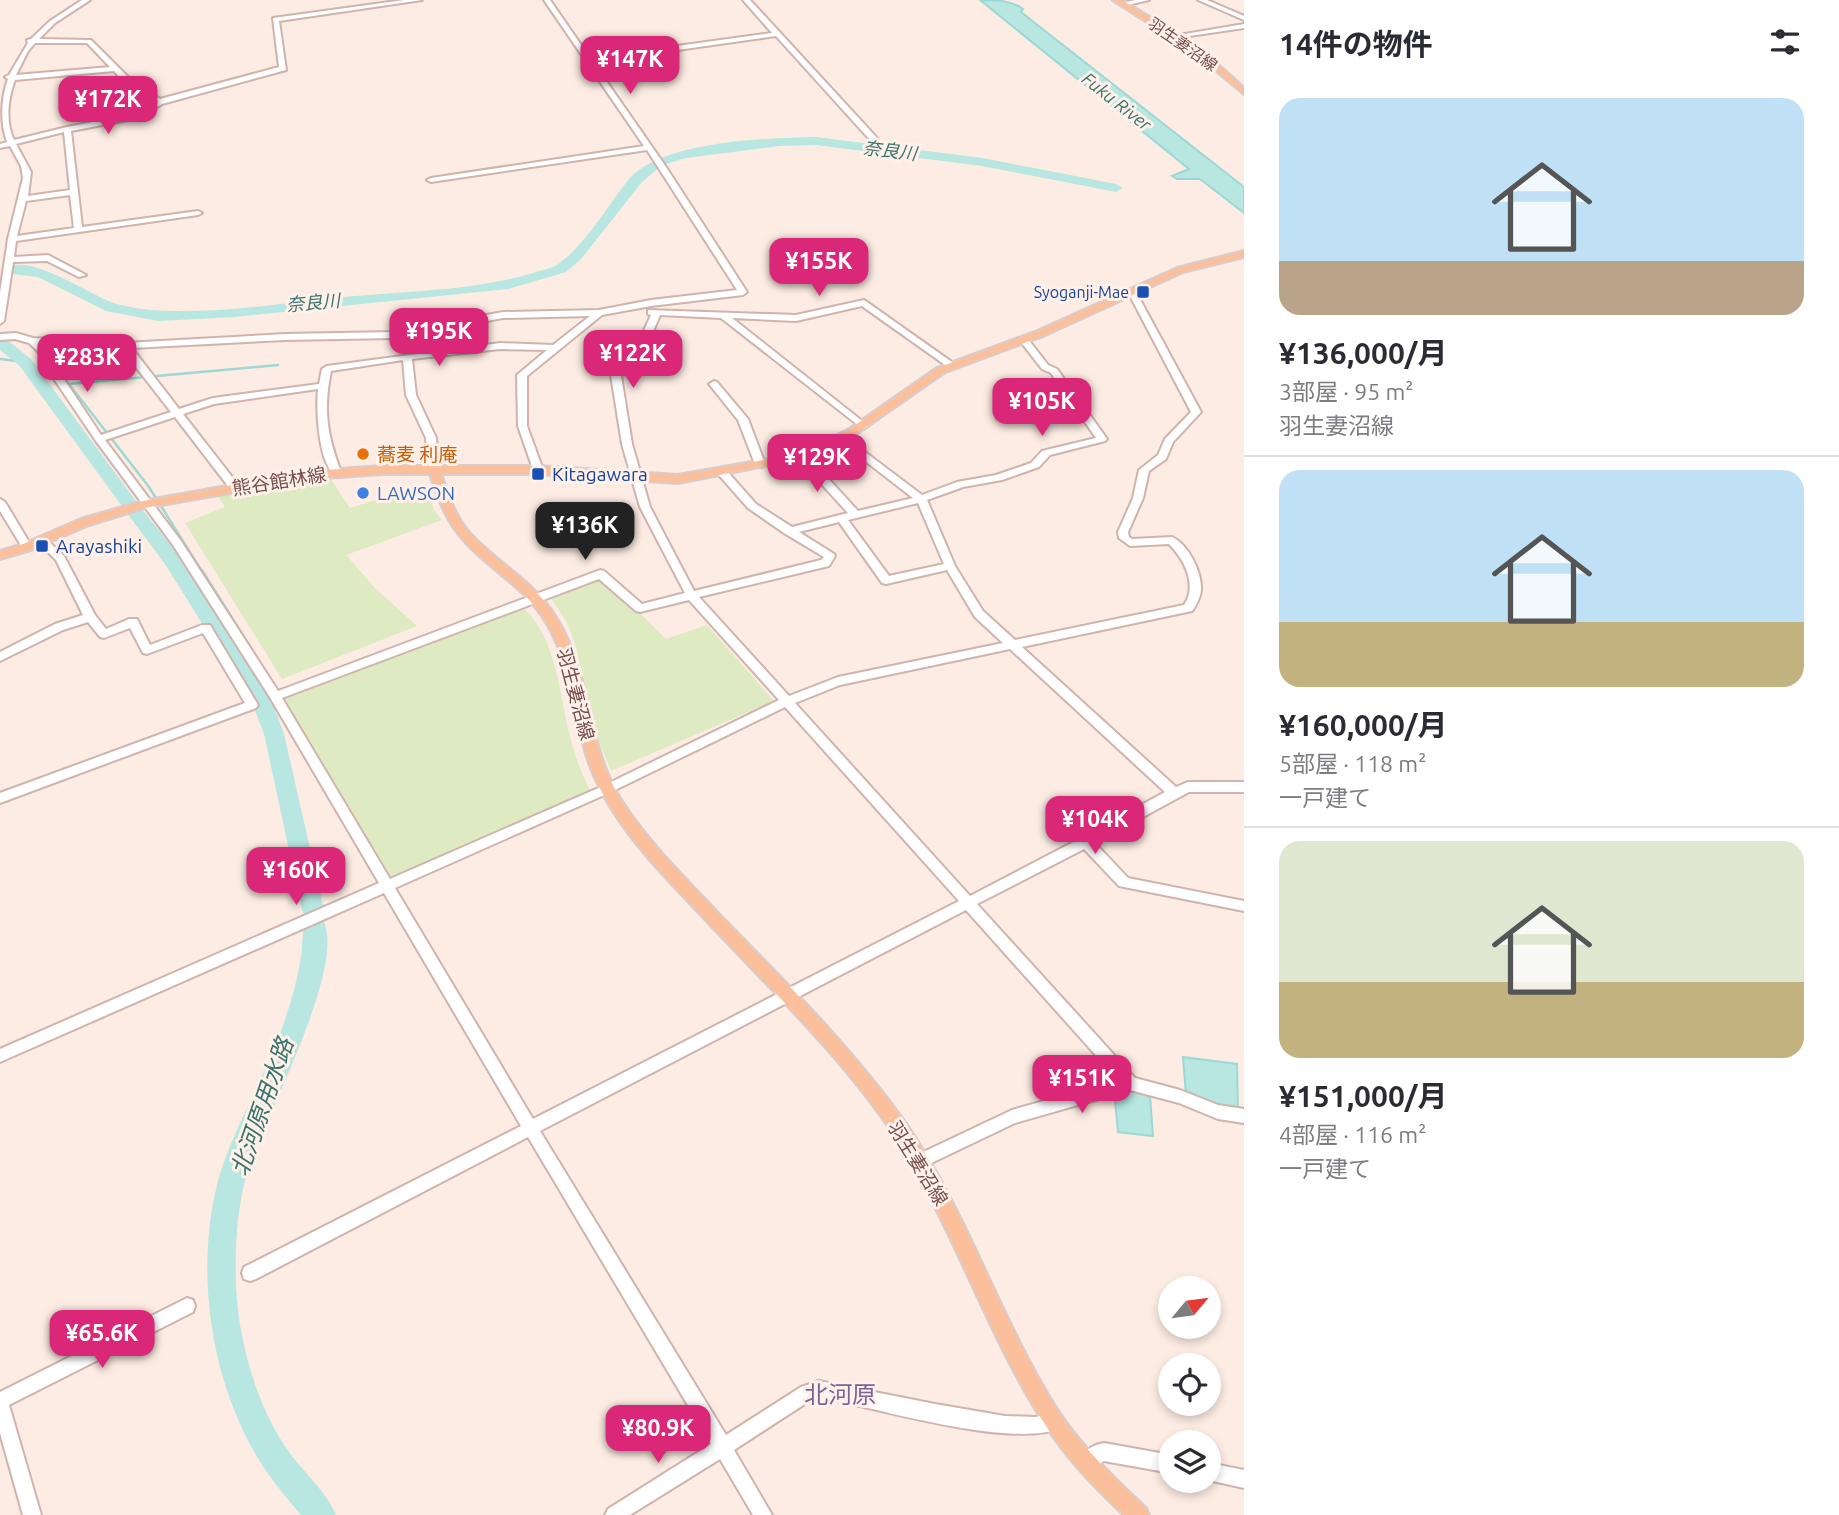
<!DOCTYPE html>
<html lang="ja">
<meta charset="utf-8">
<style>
:root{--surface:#fff;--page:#f7f7f7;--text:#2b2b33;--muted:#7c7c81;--line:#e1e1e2;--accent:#db2777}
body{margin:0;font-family:Ubuntu,"Noto Sans JP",sans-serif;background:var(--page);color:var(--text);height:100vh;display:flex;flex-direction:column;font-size:26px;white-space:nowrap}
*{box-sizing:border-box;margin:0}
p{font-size:23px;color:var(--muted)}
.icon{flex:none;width:38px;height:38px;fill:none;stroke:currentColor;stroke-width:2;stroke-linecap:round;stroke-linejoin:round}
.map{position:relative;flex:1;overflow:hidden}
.sheet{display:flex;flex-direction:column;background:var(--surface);width:595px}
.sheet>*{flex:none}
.needle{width:46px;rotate:61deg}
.buttons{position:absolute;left:1158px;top:1276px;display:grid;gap:14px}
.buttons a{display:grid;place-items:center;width:63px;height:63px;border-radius:50%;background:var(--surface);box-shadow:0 4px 10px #0003;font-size:35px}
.price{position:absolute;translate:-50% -60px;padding:0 16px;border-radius:14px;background:var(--accent);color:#fff;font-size:23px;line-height:46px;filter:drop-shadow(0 2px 4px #0008)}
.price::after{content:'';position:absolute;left:50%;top:42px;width:21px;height:16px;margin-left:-10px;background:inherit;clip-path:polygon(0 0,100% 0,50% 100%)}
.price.on{background:#222;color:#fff}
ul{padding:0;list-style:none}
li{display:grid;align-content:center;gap:14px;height:371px;padding:0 35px}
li+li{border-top:2px solid var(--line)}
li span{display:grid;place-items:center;height:217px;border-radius:21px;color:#555}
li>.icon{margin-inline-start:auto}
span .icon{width:126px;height:126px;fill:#fffc;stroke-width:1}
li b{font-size:30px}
h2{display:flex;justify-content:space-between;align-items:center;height:84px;padding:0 35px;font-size:30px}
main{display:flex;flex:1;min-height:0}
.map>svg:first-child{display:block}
</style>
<main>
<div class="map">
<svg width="1244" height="1515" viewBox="0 0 1244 1515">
<rect width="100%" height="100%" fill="#fcece3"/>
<path fill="#ddeac2" d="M328 475 350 508 410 489 415 495 430 493 433 508 442 520 346 555 375 588 417 626 282 679 185 523 225 507 217 495Z
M591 571 600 574 666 639 707 625 774 701 611 771C606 757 599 744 595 730 577 676 586 636 544 591Z
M524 608C558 642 559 696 571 740 575 758 582 774 590 790L585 795 393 880 284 698Z"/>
<path fill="#b8e6e1" stroke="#9ed8d2" stroke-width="2" d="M980 0C996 0 1011 0 1023 9L1021 12 1244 187V213L1200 179H1177L1172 176 1189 169Z
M1183 1057 1237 1064 1238 1113 1186 1096Z
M1126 1090 1150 1095 1153 1136 1118 1132 1115 1100 1117 1092Z"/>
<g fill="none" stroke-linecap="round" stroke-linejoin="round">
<path stroke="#9ed8d2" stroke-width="2.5" d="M0 359 25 362
M203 573 149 487 69 384 278 365"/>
<path stroke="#9ed8d2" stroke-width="3.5" d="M202 571 256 657"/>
<path fill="#b8e6e1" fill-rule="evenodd" d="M816 137 982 158 1116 184 1123 188 1116 192 982 166 816 145 779 146 686 158 662 165 642 182 581 259 566 272 508 289 235 317 158 321 106 311 38 277 12 274 5 270C26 249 93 298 117 304 177 321 280 303 344 297 406 291 473 291 533 273 541 270 551 269 558 264 585 246 608 205 629 179 662 141 767 138 816 137Z
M0 339 7 340 31 359 136 501 137 508 142 509 179 556 273 704 284 734 324 910 321 917 317 918 323 920C348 969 259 1126 245 1181 236 1216 235 1251 236 1287 239 1343 256 1405 289 1452 304 1473 326 1491 336 1515H301C285 1496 269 1477 256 1455 210 1376 195 1270 218 1181 232 1130 262 1084 280 1034 289 1009 297 983 301 957 303 944 301 932 307 920L311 919 305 917 302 910 264 734 253 705 165 564 130 517 127 513 129 510 124 509 19 365 0 350Z"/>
<defs>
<path id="minor" d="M82 0H90L55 23 39 39 91 40 133 82 160 99 279 67 273 18 404 0H422L279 21 286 70 162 104 139 118 71 131 82 227 198 211 202 213 198 215 16 241 14 257 48 255 86 275 79 277 47 261 13 262 4 321 0 324V293L8 239 23 178 21 166 10 146 0 148V144L7 142C0 123 1 98 8 79L5 77 9 75 28 43 27 40 31 39 50 21ZM35 43H87L110 67 16 75 28 51ZM114 71 127 86 154 102 134 114 67 127 14 140C5 122 8 98 15 80ZM64 132 70 190 28 196 31 172 16 144ZM70 195 74 228 17 236 26 201Z
M544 0H550L590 58 772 33 743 0H750L878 139 871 141 776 36 593 62 666 167 747 292 743 295 651 306 602 315 527 376V426L543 470 542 472H534L518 426 517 375 547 350 500 349 412 359 416 395 436 438 439 470 434 473 429 470 426 438 406 395 403 360 331 371C323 410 327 435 341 472L340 474 336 475C318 465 316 408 318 389L214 404 183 414 239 486 240 488 235 491 231 490 175 417 105 440 181 541 278 691 600 570 604 571 642 604 685 593 640 507 622 444 611 375 621 365 631 344 642 335 651 315 648 314V310L796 315 864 300 956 365 951 368 948 367 862 306 796 321 732 318 866 424 868 426 863 429 721 318 660 315 651 336 638 347 630 366 621 376 632 444 650 507 694 591 821 560 824 557 784 533 748 508 718 474V470H726L756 504 792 527 848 513 796 456 795 454 800 451 804 452 858 511 913 498 838 440V436H844L922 495 957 482 996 475 1031 463 1042 451 1096 438 1051 373 1042 369 1021 342 1019 340 1024 337 1027 338 1048 365 1057 369 1107 439 1105 441 1050 455 1039 467 1002 480 963 487 927 500 955 566 983 611 1015 640 1184 605C1198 585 1184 559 1169 544L1130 546 1119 538 1118 532 1133 498 1139 470 1158 455 1165 439 1191 412 1128 292 1129 290 1136 292 1201 412 1173 442 1166 459 1149 471 1143 498 1128 532 1129 537 1132 539 1172 537C1188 544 1202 572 1201 590 1200 598 1197 604 1192 611L1022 647 1176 787 1188 782H1244V792H1189L1095 843 1128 878 1244 901V911L1119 886 1084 849 977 904 1135 1078 1180 1090 1218 1105 1244 1109V1123L1218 1119 1179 1103 1130 1090 1015 1123 925 1166 920 1168 915 1166 912 1161 915 1156 1012 1110 1118 1080 966 910 540 1131 726 1435 801 1387 819 1381 935 1404 1005 1416 1035 1417 1055 1413 1061 1416 1064 1422 1061 1428C1011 1449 876 1408 819 1397L811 1400 734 1450 772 1515H753L720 1459 630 1515H605L608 1509 711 1444 528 1137 256 1279 250 1281 244 1279 242 1273 244 1267 521 1126 384 893 0 1062V1049L379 883 271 699 173 545 96 441 50 373 41 354 29 343 15 339 0 340V334L16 333 33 338 125 343 285 334 394 332 503 312 599 310 651 300 737 290 647 150 431 182 427 180 431 178 644 146ZM590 316 553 345 500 343 327 366 322 369 319 384 213 398 179 409 132 348 285 340 394 338 503 318ZM41 344 122 349 171 412 101 435 60 373 50 353ZM918 503 944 564 889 576 848 520ZM839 522 882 583 886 584 947 570 975 617 1003 643 838 677 789 696 699 597 829 566 835 556 834 554 799 532ZM599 579 636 611 640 612 689 600 779 700 603 786 390 879 282 698ZM1010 649 1165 792 1081 838 970 896 795 703 840 685ZM785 707 959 901 533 1119 395 888 611 792Z
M1135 0H1149L1123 6 1120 4Z
M1198 0H1207L1244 16V20Z
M1244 24V28L1176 38 1173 36Z
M714 381 717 382 748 419 765 464 764 466 760 467 755 464 738 420 709 384Z
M0 499 5 502 32 547 31 549 27 550 22 547 0 511Z
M42 538 46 539 64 556 95 615 106 629 129 619H137L150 645 202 625H210L258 705 256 708 0 803V793L245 703 203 633 147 654 143 653 130 628 104 638 100 637 88 622 63 630 0 661V652L55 624 83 615 56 560 37 541Z
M187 1298 193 1300 195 1306 193 1312 9 1405 41 1515H23L0 1433V1392Z
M1104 1443 1171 1455V1473L1104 1461 1087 1471 1081 1468 1078 1462C1083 1451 1092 1445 1104 1443Z
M1209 1463 1244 1470V1488L1208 1480Z"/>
<path id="major" d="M1113 0H1122L1201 49 1244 88V94L1195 53Z
M1244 251V257L1183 272 1043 336 945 372 856 434 818 451 775 464 678 483 538 474H441C448 494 454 514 468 531 493 560 529 578 551 610 593 668 584 747 625 806 651 845 685 878 717 912 782 979 849 1044 904 1121 968 1212 1000 1321 1060 1414 1084 1449 1115 1479 1146 1508L1149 1515H1124C1096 1489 1069 1461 1048 1429 987 1337 955 1228 894 1135 840 1054 767 986 701 915 673 885 644 856 621 823 604 799 590 772 583 743 571 701 568 653 542 616 521 584 484 566 460 536 444 517 438 496 430 474H382L310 479 144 508 89 525 31 550 0 559V551L23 544 81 519 143 501 310 471 382 466H538L678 475 769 459 810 447 848 430 937 368 1035 332 1177 268Z"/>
</defs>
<use href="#minor" stroke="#d0b3ad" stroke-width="4"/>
<use href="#major" stroke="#d8cdcc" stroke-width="4"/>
<use href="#minor" fill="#fff" fill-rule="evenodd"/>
<use href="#major" fill="#fcbf9b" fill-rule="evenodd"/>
</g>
<g fill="#1a4fb4" stroke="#fff1ea" stroke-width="2.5">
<rect x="1136" y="285" width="14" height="14" rx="3.5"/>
<rect x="531" y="467" width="14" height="14" rx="3.5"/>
<rect x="35" y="539" width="14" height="14" rx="3.5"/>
</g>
<circle fill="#e8710a" stroke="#fff1ea" stroke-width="2.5" cx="363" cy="454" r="7"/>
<circle fill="#3f7fe0" stroke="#fff1ea" stroke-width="2.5" cx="363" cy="493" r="7"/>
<g text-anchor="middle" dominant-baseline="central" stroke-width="6" stroke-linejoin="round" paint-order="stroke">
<g font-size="16" fill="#754d49" stroke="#fff1ea">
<text transform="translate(1183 44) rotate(35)">羽生妻沼線</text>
</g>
<g font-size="16" fill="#164399" stroke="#fff1ea" text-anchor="end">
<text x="1129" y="292">Syoganji-Mae</text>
</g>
<g font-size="18" font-style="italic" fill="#3a746e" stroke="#fff1ea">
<text transform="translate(1117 101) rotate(38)">Fuku River</text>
<text transform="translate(890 150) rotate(7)">奈良川</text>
<text transform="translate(313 302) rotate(-5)">奈良川</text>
</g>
<g font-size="19" fill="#c56008" stroke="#fff1ea" text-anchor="start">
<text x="377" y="454">蕎麦 利庵</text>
</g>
<g font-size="19" fill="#164399" stroke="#fff1ea" text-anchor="start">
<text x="552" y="474">Kitagawara</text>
<text x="56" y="546">Arayashiki</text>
</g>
<g font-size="19" fill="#754d49" stroke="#fff1ea">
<text transform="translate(279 481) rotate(-9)">熊谷館林線</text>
<text transform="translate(576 694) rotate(75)">羽生妻沼線</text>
<text transform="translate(918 1163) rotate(58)">羽生妻沼線</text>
</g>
<g font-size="19" fill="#366cbe" stroke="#fff1ea" text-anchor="start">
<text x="377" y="493">LAWSON</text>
</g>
<g font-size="24" font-style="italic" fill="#3a746e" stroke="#fff1ea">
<text transform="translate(262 1107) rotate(-71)">北河原用水路</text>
</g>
<g font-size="24" fill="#796498" stroke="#fff1ea">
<text x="840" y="1394">北河原</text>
</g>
</g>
</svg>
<div class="buttons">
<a><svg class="needle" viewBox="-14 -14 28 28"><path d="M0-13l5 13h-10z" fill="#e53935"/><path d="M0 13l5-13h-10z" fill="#7c7c81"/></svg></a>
<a><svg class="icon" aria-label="locate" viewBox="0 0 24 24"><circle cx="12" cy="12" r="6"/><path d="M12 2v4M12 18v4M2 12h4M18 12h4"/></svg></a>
<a><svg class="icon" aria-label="layers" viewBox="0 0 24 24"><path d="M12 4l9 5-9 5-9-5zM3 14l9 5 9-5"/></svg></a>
</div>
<b class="price" style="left:630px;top:96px">¥147K</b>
<b class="price" style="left:108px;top:136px">¥172K</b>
<b class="price" style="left:819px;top:298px">¥155K</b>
<b class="price" style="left:439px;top:368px">¥195K</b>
<b class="price" style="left:633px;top:390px">¥122K</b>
<b class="price" style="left:87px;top:394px">¥283K</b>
<b class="price" style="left:1042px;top:438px">¥105K</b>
<b class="price" style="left:817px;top:494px">¥129K</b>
<b class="price on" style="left:585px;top:562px">¥136K</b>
<b class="price" style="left:1095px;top:856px">¥104K</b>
<b class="price" style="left:296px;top:907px">¥160K</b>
<b class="price" style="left:1082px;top:1115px">¥151K</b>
<b class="price" style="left:102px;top:1370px">¥65.6K</b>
<b class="price" style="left:658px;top:1465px">¥80.9K</b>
</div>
<section class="sheet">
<h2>14件の物件<svg class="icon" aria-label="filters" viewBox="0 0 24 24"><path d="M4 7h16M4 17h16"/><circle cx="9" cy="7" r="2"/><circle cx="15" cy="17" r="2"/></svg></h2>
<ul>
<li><span style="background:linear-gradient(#bfe0f5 75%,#b9a48a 0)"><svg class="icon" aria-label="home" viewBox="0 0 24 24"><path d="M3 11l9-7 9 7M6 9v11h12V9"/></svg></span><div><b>¥136,000/月</b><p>3部屋 · 95 m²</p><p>羽生妻沼線</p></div></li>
<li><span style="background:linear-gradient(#bfe0f5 70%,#c2b280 0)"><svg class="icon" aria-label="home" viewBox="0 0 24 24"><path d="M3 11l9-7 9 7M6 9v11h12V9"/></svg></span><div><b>¥160,000/月</b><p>5部屋 · 118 m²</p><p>一戸建て</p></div></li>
<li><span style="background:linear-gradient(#dfe7d0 65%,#c2b280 0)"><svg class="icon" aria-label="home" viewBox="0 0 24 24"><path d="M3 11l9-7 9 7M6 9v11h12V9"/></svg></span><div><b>¥151,000/月</b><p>4部屋 · 116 m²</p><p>一戸建て</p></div></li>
</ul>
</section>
</main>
